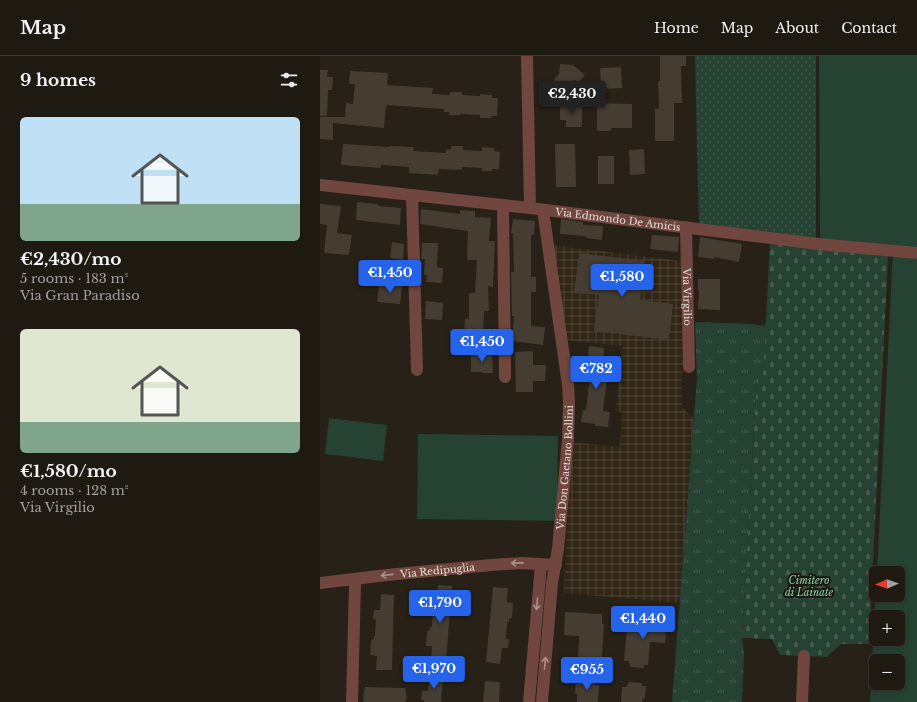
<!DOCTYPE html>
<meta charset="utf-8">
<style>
:root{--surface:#1e1911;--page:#26221a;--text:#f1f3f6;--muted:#a1a09f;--line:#3c3831;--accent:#2563eb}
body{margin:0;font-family:"Libre Baskerville",serif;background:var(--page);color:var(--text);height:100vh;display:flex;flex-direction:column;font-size:15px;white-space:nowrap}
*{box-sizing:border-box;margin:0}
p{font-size:13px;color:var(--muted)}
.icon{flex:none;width:22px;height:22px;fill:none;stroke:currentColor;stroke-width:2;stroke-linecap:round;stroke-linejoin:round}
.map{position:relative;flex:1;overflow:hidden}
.sheet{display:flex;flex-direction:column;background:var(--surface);width:320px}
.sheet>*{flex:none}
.needle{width:26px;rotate:268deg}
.tools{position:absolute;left:549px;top:510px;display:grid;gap:8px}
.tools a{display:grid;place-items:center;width:36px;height:36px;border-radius:6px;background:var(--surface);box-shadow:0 2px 6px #0003,0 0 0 1px var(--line);font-size:20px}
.price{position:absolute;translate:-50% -34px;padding:0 9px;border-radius:4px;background:var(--accent);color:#fff;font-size:13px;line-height:26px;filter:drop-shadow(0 1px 2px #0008)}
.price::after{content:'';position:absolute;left:50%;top:24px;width:12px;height:9px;margin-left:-6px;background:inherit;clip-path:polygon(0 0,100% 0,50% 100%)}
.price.selected{background:#222;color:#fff}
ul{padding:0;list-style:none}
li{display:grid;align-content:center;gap:8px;height:212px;padding:0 20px}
li span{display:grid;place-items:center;height:124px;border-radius:6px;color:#555}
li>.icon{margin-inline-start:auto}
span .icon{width:72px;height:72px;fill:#fffc;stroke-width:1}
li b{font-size:17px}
h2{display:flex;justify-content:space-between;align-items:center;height:48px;padding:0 20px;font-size:17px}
header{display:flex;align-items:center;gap:24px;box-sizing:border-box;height:56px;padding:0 20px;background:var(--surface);border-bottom:1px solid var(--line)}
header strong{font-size:19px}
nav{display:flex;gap:22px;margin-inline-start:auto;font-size:14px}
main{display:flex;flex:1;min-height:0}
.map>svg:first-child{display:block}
</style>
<header>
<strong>Map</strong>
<nav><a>Home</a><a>Map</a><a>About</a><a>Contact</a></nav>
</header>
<main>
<section class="sheet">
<h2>9 homes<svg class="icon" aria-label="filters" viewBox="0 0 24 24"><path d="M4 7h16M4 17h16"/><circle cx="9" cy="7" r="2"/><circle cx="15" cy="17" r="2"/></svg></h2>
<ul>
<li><span style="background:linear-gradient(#bfe0f5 70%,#7fa58c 0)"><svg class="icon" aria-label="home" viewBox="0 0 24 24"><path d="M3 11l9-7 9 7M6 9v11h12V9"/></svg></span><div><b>€2,430/mo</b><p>5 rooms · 183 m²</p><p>Via Gran Paradiso</p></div></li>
<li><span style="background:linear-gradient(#dfe7d0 75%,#7fa58c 0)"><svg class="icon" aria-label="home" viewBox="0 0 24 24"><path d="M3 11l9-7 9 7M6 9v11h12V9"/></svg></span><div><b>€1,580/mo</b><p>4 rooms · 128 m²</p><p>Via Virgilio</p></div></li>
</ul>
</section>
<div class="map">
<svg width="597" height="646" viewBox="0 0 597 646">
<defs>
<pattern id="industrial-grid" width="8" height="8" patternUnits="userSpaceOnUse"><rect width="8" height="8" fill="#312616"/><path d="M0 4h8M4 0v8" fill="none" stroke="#4f4537"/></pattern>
<pattern id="cemetery-stones" width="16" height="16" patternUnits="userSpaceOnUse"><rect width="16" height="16" fill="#254233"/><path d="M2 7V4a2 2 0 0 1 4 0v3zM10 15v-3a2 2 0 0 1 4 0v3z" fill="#445d50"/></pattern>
<pattern id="park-tufts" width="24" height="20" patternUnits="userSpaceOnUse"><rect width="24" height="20" fill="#254233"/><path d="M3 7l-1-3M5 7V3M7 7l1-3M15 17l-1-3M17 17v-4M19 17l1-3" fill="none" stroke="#445d50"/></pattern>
<pattern id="garden-dots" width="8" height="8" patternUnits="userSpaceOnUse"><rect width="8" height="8" fill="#254233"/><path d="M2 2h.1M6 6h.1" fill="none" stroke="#445d50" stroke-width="1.8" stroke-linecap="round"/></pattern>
</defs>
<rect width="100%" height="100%" fill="#282117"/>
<path fill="url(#industrial-grid)" d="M232 189 361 205 363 266 362 351 374 363 360 547 244 537 250 386 300 391 302 356 296 355 302 290 245 284Z"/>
<path fill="#254233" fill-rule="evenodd" d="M499 0H597V646H550L556 531V539H578V517H557L573 192 500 185ZM556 561H578V583H556ZM556 605H578V627H556Z
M9 362 67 369 63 405 5 398Z
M98 378 238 380 237 465 97 463Z"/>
<path fill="url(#cemetery-stones)" d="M450 188 568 200 549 588H521L507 601 460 599 452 583 422 582 437 319 443 318Z"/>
<path fill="url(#park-tufts)" d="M375 266 430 268 446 270 443 319 437 320 422 582 424 597 422 646H352L377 322Z"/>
<path fill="url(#garden-dots)" d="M375 0H496V185L379 170Z"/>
<path fill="#453c32" d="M340 0H366V10H361L362 47H354V85H335V53H339L338 25H340Z
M240 8 253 9 265 19 258 27 255 24 249 31H241L233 24 239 18Z
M301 11 302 32 281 33 280 12Z
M0 14H8L7 21H13L12 34H8L7 60H0Z
M30 15 68 17 67 29 113 32 112 38 130 39V36H142V39L160 40V38L172 39V42H178L177 60H171V62H160V59L140 58V59H129V56H124V53L66 49 64 72 13 67V84L0 83V61H25L26 47 33 48 35 28H29Z
M262 47V71H246V64H240V48Z
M277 47 312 48V72H291V75H277Z
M23 88 70 91V90L94 91 93 95 126 97V93L131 94V90H143V94L162 95V91L174 92V95L180 96 179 113H172V115H162V112L142 111V114L119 113 118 119 89 117V111L61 109V112L21 109Z
M235 88H255L256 131H236Z
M324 93 325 118 310 119 309 94Z
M278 100H294V128H278Z
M37 146 58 148V150L81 152 80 169 36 164Z
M0 148 21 150 17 177 32 179 29 199 4 197 7 169 0 168Z
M101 153 140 158V154L155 155V161L171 162 169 185H175L173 231 168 230 169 255H164L163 282 144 280 145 263H149V237H155L157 204H147L148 175 100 168Z
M193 163 215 165 214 179H211V221H216V236H211V270L225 271 223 289 192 285 194 260H192L191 216H194L193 177H191Z
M241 163 263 166V169L283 170 282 184 266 182V180L240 178Z
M332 179 359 181 358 196 330 193Z
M380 181 422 188 419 206 394 201V203L378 201Z
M72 186 84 188 83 204 70 202Z
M102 187H118L117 211 123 212 122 227 106 226 107 219H104L105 203H101Z
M259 197 324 205 320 244 353 248 349 284 274 275 279 239 254 237Z
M378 223H400V254L378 253 379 235H378Z
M59 228 82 230 80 248 57 246Z
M106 245 123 247 122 264 105 263Z
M269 290 284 292 282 321 287 322 283 355 290 356 288 371 275 370V368L261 366 263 354H266L270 319H266Z
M213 295V309H226L225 325H213V336H196L195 296Z
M172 297 173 317H162V316H151V298Z
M118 529 132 530 126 606 111 604 112 590H106L107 575 110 574V571H112L113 554 110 553 111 545H117Z
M173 531 188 532 187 546 193 547 192 562 189 563V566H187L186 583H189L188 592H182L180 608 166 606Z
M61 538 74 539 72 614H56L57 600 50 599 51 584 54 583V580H55L56 563H53L54 554H60Z
M245 556 282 558V568H284L282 602H277V604H275V607H262V603H258L259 580 244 579Z
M310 561 347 564 345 587 330 586 328 609H324V612L310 611V608L309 607V605H304L307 571H310Z
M110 619 123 620 121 646H104V644H101L102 635H108Z
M260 622 274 623 273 626H275V629H279L278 646H257V638H255L256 624H259Z
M165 625 180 626 179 646H163Z
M308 626 322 627V630H326L325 642H323L322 646H301L302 631H306L307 629H308Z
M45 631 85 632 87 642 85 646H44L43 641Z"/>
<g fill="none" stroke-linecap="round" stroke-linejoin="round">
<g stroke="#70463f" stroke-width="12">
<path d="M207 0 210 152"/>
<path id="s1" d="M0 129 210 152 498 188 597 197"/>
<path d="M92 139 97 314"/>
<path d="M183 149 185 321"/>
<path id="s2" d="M366 171 369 311"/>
<path id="s3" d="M0 527 67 519 171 509 202 507 236 509"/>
<path d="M32 646 35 528 36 523"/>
<path d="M209 646 221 509"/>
<path id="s4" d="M222 646 232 527 238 493 248 383 249 347 248 329 223 154"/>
<path d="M482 646 484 600"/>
</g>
</g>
<defs><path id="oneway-shaft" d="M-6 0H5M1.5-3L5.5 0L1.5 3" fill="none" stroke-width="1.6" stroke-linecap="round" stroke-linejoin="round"/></defs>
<g stroke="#aa928c">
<use href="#oneway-shaft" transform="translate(197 507) rotate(179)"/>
<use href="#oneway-shaft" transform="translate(67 519) rotate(174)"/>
<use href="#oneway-shaft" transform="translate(217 548) rotate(95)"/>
<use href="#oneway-shaft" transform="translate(225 607) rotate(-85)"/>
</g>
<g text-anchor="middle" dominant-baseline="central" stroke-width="4" stroke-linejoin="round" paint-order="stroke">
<g font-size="10" fill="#e4dfd9" stroke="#1e170e">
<text stroke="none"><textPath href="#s1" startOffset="300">Via Edmondo De Amicis</textPath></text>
<text stroke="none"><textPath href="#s2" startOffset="70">Via Virgilio</textPath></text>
<text stroke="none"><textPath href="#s4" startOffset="236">Via Don Gaetano Bollini</textPath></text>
<text stroke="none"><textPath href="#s3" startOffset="118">Via Redipuglia</textPath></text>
</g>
<g font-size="10" font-style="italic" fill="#85d8ad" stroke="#1e170e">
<text x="489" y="524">Cimitero<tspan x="489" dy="12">di Lainate</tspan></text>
</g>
</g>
</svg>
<div class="tools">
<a><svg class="needle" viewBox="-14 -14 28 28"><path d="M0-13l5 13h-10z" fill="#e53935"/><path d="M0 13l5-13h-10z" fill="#a1a09f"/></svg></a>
<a>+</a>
<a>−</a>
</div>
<b class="price selected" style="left:252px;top:59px">€2,430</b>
<b class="price" style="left:70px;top:238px">€1,450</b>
<b class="price" style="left:302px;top:242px">€1,580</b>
<b class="price" style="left:162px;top:307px">€1,450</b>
<b class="price" style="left:276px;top:334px">€782</b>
<b class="price" style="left:120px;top:568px">€1,790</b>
<b class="price" style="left:323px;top:584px">€1,440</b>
<b class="price" style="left:114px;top:634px">€1,970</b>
<b class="price" style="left:267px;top:635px">€955</b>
</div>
</main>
